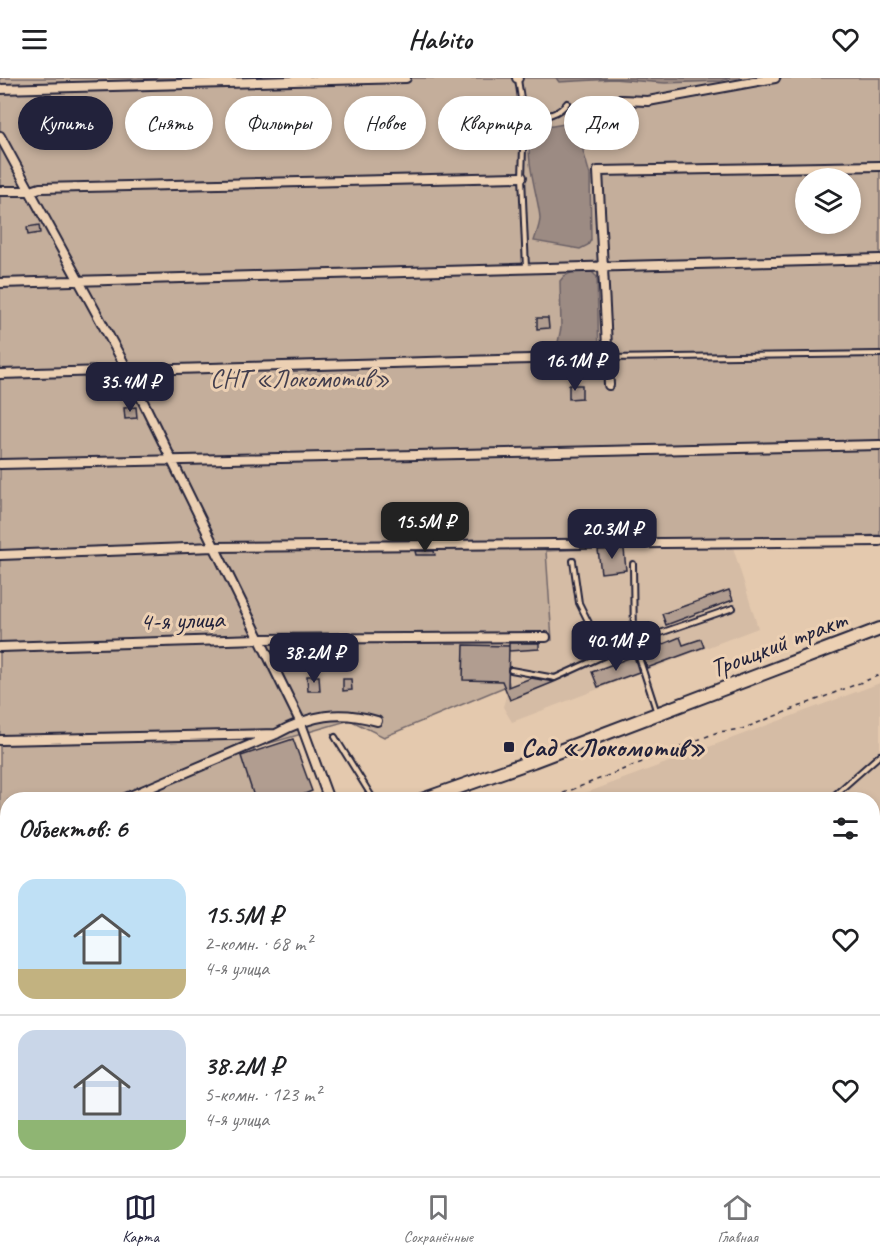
<!DOCTYPE html>
<html lang="ru">
<meta charset="utf-8">
<style>
:root{--surface:#fff;--page:#f2f2f2;--text:#202124;--muted:#757577;--line:#e0e0e0;--accent:#22223b}
body{margin:0;font-family:Caveat,sans-serif;background:var(--page);color:var(--text);height:100vh;display:flex;flex-direction:column;font-size:22px;white-space:nowrap}
*{box-sizing:border-box;margin:0}
p{font-size:20px;color:var(--muted)}
.icon{flex:none;width:33px;height:33px;fill:none;stroke:currentColor;stroke-width:2;stroke-linecap:round;stroke-linejoin:round}
.map{position:relative;flex:1;overflow:hidden}
.details{position:absolute;left:0px;top:714px;width:880px;height:384px;display:flex;flex-direction:column;background:var(--surface);border-radius:24px 24px 0 0;box-shadow:0 3px 9px #0003}
.details>*{flex:none}
.top-card{position:absolute;left:18px;top:18px;width:844px;height:54px;display:flex;gap:12px}
.buttons{position:absolute;left:795px;top:90px;display:grid;gap:12px}
.buttons a{display:grid;place-items:center;width:66px;height:66px;border-radius:50%;background:var(--surface);box-shadow:0 3px 9px #0003;font-size:30px}
.price{position:absolute;translate:-50% -51px;padding:0 14px;border-radius:12px;background:var(--accent);color:#fff;font-size:20px;line-height:39px;filter:drop-shadow(0 2px 3px #0008)}
.price::after{content:'';position:absolute;left:50%;top:36px;width:18px;height:14px;margin-left:-9px;background:inherit;clip-path:polygon(0 0,100% 0,50% 100%)}
.price.current{background:#222;color:#fff}
ul{padding:0;list-style:none}
li{display:flex;align-items:center;gap:18px;height:150px;padding:0 18px}
li+li{border-top:2px solid var(--line)}
li span{display:grid;place-items:center;flex:none;width:168px;height:120px;border-radius:18px;color:#555}
li>.icon{margin-inline-start:auto}
span .icon{width:72px;height:72px;fill:#fffc;stroke-width:1}
li b{font-size:26px}
h2{display:flex;justify-content:space-between;align-items:center;height:72px;padding:0 18px;font-size:26px}
.tag{padding:0 21px;border-radius:27px;background:var(--surface);box-shadow:0 3px 9px #0003;font-size:21px;line-height:54px}
.tag.current{background:var(--accent);color:#fff}
header{display:flex;justify-content:space-between;align-items:center;height:78px;padding:0 18px;background:var(--surface);font-size:27px;font-weight:700}
.menu{display:flex;justify-content:space-around;align-items:center;height:84px;border-top:2px solid var(--line);background:var(--surface);font-size:16px;color:var(--muted)}
.menu a{display:grid;justify-items:center;gap:3px}
.menu .current{color:var(--accent)}
.map>svg:first-child{display:block}
</style>
<header><svg class="icon" aria-label="menu" viewBox="0 0 24 24"><path d="M4 6h16M4 12h16M4 18h16"/></svg>Habito<svg class="icon" aria-label="heart" viewBox="0 0 24 24"><path d="M12 20l-8-8c-3-5 5-10 8-4 3-6 11-1 8 4z"/></svg></header>
<div class="map">
<svg width="880" height="1098" viewBox="0 0 880 1098">
<rect width="100%" height="100%" fill="#e4c9ae"/>
<filter id="ink" filterUnits="userSpaceOnUse"><feTurbulence type="fractalNoise" baseFrequency=".0167" numOctaves="2"/><feDisplacementMap in="SourceGraphic" scale="12" xChannelSelector="R" yChannelSelector="G"/><feConvolveMatrix kernelMatrix="1 2 1 2 8 2 1 2 1" color-interpolation-filters="sRGB"/></filter>
<g filter="url(#ink)">
<path fill="#d5bca5" d="M731 463 758 550 512 644 503 629 509 607 503 569 552 561 545 473Z
M880 605V833L873 839V722H567Z
M873 875 880 890V917L873 923Z
M280 1091H684L676 1098H286Z"/>
<path fill="#c4ae9b" stroke="#73686b" stroke-width="1.5" fill-rule="evenodd" d="M0 0H880V457L546 473 552 562 503 569 509 607 384 659 350 642 253 670 271 721 8 722 7 852 0 855ZM806 100H850V146H806Z
M7 907V935L0 939V910Z"/>
<path fill="#9c8b83" stroke="#6b6166" stroke-width="1.5" d="M556 0H730L721 3 665 5 613 1 559 4Z
M564 46 578 55 590 97 591 162 588 167 580 171 534 163C536 156 540 147 540 140 539 120 519 65 536 51Z
M573 194H592L597 199 599 278 586 293 574 296H562L551 292V281L557 269 561 250 560 203 564 198Z"/>
<path fill="#b19d90" stroke="#22223b" stroke-width="1.5" d="M39 147 40 155 28 157 27 149Z
M537 240H548L549 250 537 251Z
M569 307H582V320L569 321Z
M136 329 137 340 125 341 124 330Z
M624 471 626 492 601 495 598 472Z
M415 473H434L435 477H416Z
M729 512 733 522 666 547 662 536Z
M680 559 683 567 701 561 704 569 647 590 642 575Z
M509 565H539V571L509 573Z
M464 567 509 568 508 609 531 600 554 604 510 622 502 603 463 602Z
M634 578 639 594 598 609 592 594Z
M307 598H319L320 613H308Z
M343 601H351L352 612 343 613Z
M293 661 312 713 293 721 255 722 241 678Z
M139 1090H155L162 1098H134Z
M366 1090H381L377 1098H361Z"/>
<g fill="none" stroke-linecap="round" stroke-linejoin="round">
<defs>
<path id="lane" d="M518 1 524 41 522 99 526 190
M524 41C540 39 557 39 567 25
M609 280 880 276
M573 483 579 525 605 577
M633 486 634 564 657 635
M511 592 555 600 634 564 733 530
M335 659 374 722
M617 722H623
M829 722 880 677
M873 772 880 766
M873 867 880 865
M873 932 880 927
M873 958 880 950
M873 1030 880 1035
M128 1090 130 1098
M327 1090H328
M854 1090 859 1098
M632 1098 641 1090
M696 1098 704 1090"/>
<path id="street" d="M517 0H518
M0 11 406 0
M586 29 620 22 648 23 775 0
M0 58 128 293 300 643 329 722
M0 113H31L40 110 522 99
M0 205 880 181
M0 296 531 281
M609 307 598 93 880 88
M0 386 880 367
M0 477 214 469 880 463
M0 569 259 561 546 559
M0 662 276 656
M121 722 276 656C310 637 339 632 377 643
M0 768 8 766
M255 1090 262 1098"/>
<path id="primary" d="M422 722 533 683 880 551
M0 882 8 879"/>
</defs>
<use href="#lane" stroke="#22223b" stroke-width="8"/>
<use href="#street" stroke="#22223b" stroke-width="12"/>
<use href="#primary" stroke="#22223b" stroke-width="16"/>
<path stroke="#22223b" stroke-width="1.5" stroke-dasharray="4.5 4.5" stroke-linecap="butt" d="M546 722 718 654 742 651 880 597
M0 947 8 943"/>
<use href="#lane" stroke="#ecd0b3" stroke-width="4"/>
<use href="#street" stroke="#ecd0b3" stroke-width="8"/>
<use href="#primary" stroke="#ecd0b3" stroke-width="12"/>
<path stroke="#22223b" stroke-width="3" d="M0 1055 8 1063
M33 1090 40 1098"/>
</g>
</g>
<rect fill="#22223b" stroke="#ecd0b3" stroke-width="2" x="503" y="663" width="12" height="12" rx="3"/>
<g text-anchor="middle" dominant-baseline="central" stroke-width="6" stroke-linejoin="round" paint-order="stroke">
<g font-size="26" fill="#423e4e" stroke="#ecd0b3">
<text x="300" y="300">СНТ «Локомотив»</text>
</g>
<g font-size="26" fill="#22223b" stroke="#ecd0b3">
<text transform="translate(182 542) rotate(-2)">4-я улица</text>
<text transform="translate(778 566) rotate(-21)">Троицкий тракт</text>
</g>
<g font-size="26" font-weight="bold" fill="#22223b" stroke="#ecd0b3" text-anchor="start">
<text x="521" y="669">Сад «Локомотив»</text>
</g>
</g>
</svg>
<div class="buttons">
<a><svg class="icon" aria-label="layers" viewBox="0 0 24 24"><path d="M12 4l9 5-9 5-9-5zM3 14l9 5 9-5"/></svg></a>
</div>
<b class="price" style="left:575px;top:314px">16.1M ₽</b>
<b class="price" style="left:130px;top:335px">35.4M ₽</b>
<b class="price current" style="left:425px;top:475px">15.5M ₽</b>
<b class="price" style="left:612px;top:482px">20.3M ₽</b>
<b class="price" style="left:616px;top:594px">40.1M ₽</b>
<b class="price" style="left:314px;top:606px">38.2M ₽</b>
<div class="top-card">
<a class="tag current">Купить</a>
<a class="tag">Снять</a>
<a class="tag">Фильтры</a>
<a class="tag">Новое</a>
<a class="tag">Квартира</a>
<a class="tag">Дом</a>
</div>
<section class="details">
<h2>Объектов: 6<svg class="icon" aria-label="filters" viewBox="0 0 24 24"><path d="M4 7h16M4 17h16"/><circle cx="9" cy="7" r="2"/><circle cx="15" cy="17" r="2"/></svg></h2>
<ul>
<li><span style="background:linear-gradient(#bfe0f5 75%,#c2b280 0)"><svg class="icon" aria-label="home" viewBox="0 0 24 24"><path d="M3 11l9-7 9 7M6 9v11h12V9"/></svg></span><div><b>15.5M ₽</b><p>2-комн. · 68 m²</p><p>4-я улица</p></div><svg class="icon" aria-label="heart" viewBox="0 0 24 24"><path d="M12 20l-8-8c-3-5 5-10 8-4 3-6 11-1 8 4z"/></svg></li>
<li><span style="background:linear-gradient(#c9d6e8 75%,#8fb573 0)"><svg class="icon" aria-label="home" viewBox="0 0 24 24"><path d="M3 11l9-7 9 7M6 9v11h12V9"/></svg></span><div><b>38.2M ₽</b><p>5-комн. · 123 m²</p><p>4-я улица</p></div><svg class="icon" aria-label="heart" viewBox="0 0 24 24"><path d="M12 20l-8-8c-3-5 5-10 8-4 3-6 11-1 8 4z"/></svg></li>
</ul>
</section>
</div>
<nav class="menu">
<a class="current"><svg class="icon" aria-label="map" viewBox="0 0 24 24"><path d="M3 6l6-2 6 2 6-2v14l-6 2-6-2-6 2zM9 4v14M15 6v14"/></svg>Карта</a>
<a><svg class="icon" aria-label="saved" viewBox="0 0 24 24"><path d="M7 4h10v16l-5-4-5 4z"/></svg>Сохранённые</a>
<a><svg class="icon" aria-label="home" viewBox="0 0 24 24"><path d="M3 11l9-7 9 7M6 9v11h12V9"/></svg>Главная</a>
</nav>
